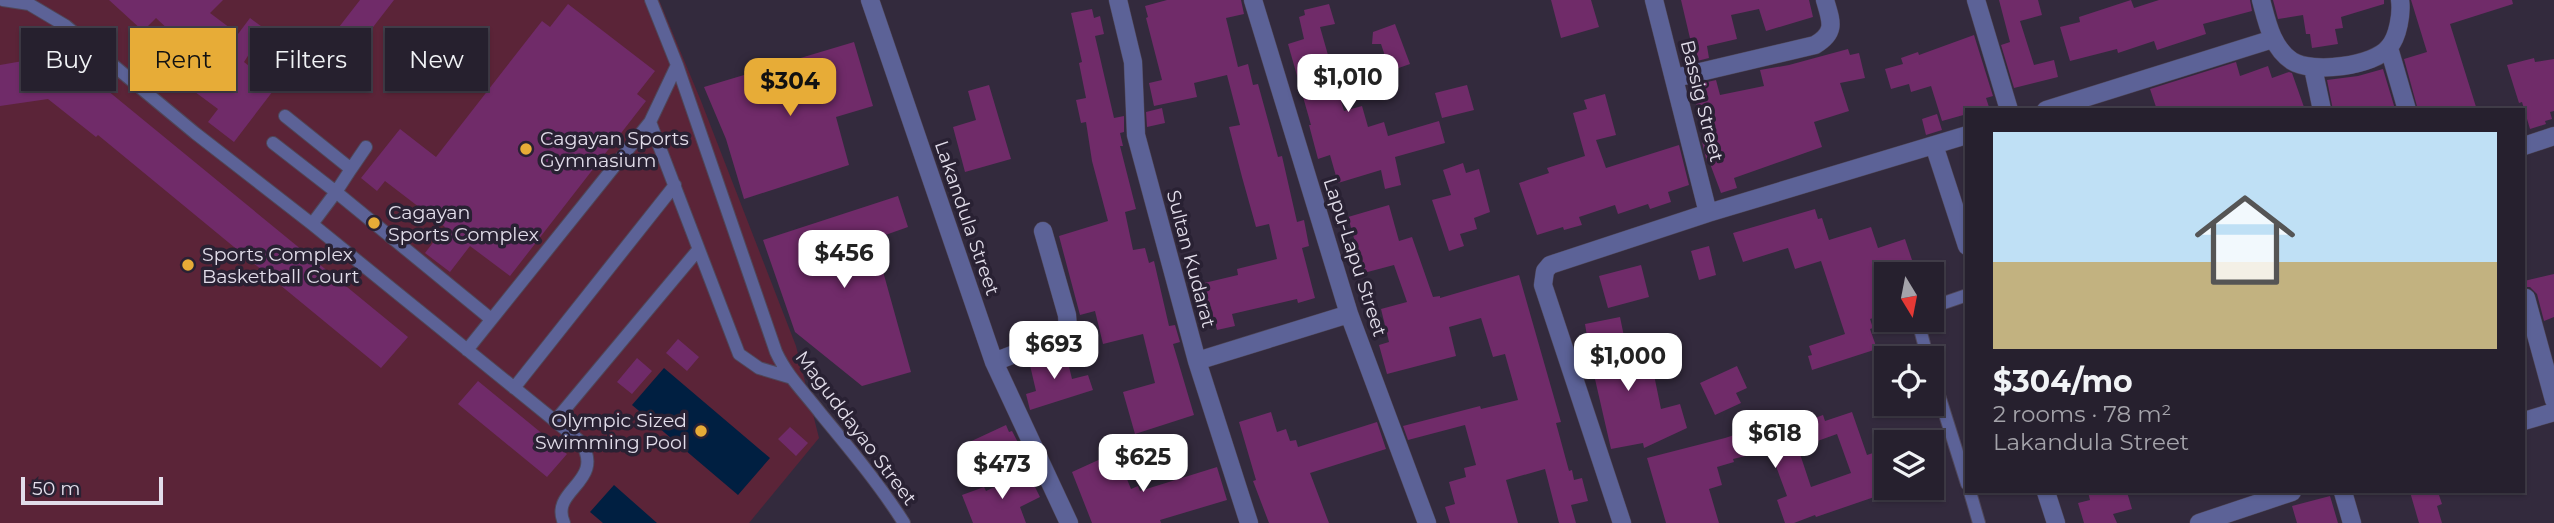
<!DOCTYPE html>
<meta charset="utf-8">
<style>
:root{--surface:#26202e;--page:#322d3a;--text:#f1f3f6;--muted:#a4a3aa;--line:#423e4a;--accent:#e7ac37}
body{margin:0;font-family:Montserrat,sans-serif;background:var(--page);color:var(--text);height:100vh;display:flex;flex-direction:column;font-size:26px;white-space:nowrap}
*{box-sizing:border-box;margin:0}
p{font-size:23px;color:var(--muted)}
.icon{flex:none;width:38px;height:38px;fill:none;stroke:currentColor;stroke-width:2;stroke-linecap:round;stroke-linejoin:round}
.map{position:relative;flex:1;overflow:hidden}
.sheet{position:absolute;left:1965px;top:108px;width:560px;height:385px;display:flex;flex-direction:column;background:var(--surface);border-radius:0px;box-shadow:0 2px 5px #0004,0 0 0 2px var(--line)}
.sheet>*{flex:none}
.top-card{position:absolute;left:21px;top:28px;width:665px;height:63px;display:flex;gap:14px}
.needle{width:46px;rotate:170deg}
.buttons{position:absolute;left:1874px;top:262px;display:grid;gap:14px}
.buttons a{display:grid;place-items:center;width:70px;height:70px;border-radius:0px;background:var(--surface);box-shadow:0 2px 5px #0004,0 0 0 2px var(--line);font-size:35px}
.scale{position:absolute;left:21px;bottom:18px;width:142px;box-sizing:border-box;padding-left:7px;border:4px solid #e2ddea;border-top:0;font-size:19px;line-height:24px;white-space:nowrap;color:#e2ddea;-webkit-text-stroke:5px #292133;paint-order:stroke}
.price{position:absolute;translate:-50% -60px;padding:0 16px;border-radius:14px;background:#fff;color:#222;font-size:23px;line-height:46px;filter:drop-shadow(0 2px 4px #0008)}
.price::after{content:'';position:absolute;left:50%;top:42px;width:21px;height:16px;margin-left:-10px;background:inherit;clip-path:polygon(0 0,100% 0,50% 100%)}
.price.selected{background:var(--accent);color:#111}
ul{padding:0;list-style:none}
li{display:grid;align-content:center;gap:14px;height:371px;padding:0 28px}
li span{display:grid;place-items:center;height:217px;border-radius:0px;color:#555}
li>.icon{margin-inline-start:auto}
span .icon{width:126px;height:126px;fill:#fffc;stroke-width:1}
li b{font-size:30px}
.chip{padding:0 24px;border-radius:0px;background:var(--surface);box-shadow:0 2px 5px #0004,0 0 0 2px var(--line);font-size:24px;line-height:63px}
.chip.selected{background:var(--accent);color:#111}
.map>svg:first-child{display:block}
</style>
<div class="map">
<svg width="2554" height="523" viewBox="0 0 2554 523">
<rect width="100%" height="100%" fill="#332a3d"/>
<path fill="#5b2438" d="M0 0H659L701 101 796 346 819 438 749 523H0Z"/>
<path fill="#001f41" d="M664 368 770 458 738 495 632 405Z
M614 485 657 523H603L590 512Z"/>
<path fill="#702b69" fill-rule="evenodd" d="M109 0H223L210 13 238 34 250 18 265 29 244 62 276 87 234 142 208 122 218 109 183 83 201 60 156 18 143 31Z
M360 0H394L336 75 334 73 322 88 307 76 319 61 315 58Z
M1167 0H1241L1244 14 1226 18 1238 67 1248 64 1253 85 1258 84 1278 157 1282 156 1297 222 1304 220 1309 246 1302 248 1315 298 1298 303 1297 299 1232 314 1235 326 1217 330 1214 318 1209 319 1200 284 1238 275 1237 269 1277 259 1269 224 1256 227 1242 177 1229 127 1240 125 1227 75 1194 83 1197 97 1154 106 1149 83 1162 80 1146 18 1148 17 1145 6Z
M1551 0H1591L1599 27 1561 38Z
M1681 0H1809L1813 17 1766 31 1759 9 1731 15 1737 39 1707 46 1709 58 1693 62 1690 52 1693 51Z
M1999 0H2038L2042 15 2020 21 2034 65 2054 60 2058 77 2014 88 2001 45 2010 42Z
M2131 0 2134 8 2159 0H2250L2252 11 2203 24 2206 34 2157 50 2154 41 2118 53 2117 49 2070 61 2060 27 2080 22 2079 17Z
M2273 0H2384V4L2341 17 2343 28 2335 29 2338 44 2312 48 2310 34H2306L2303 15 2278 19Z
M2411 0H2512L2513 4 2450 24 2477 110H2418L2404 59 2427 52Z
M568 4 655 71 637 94 646 101 510 276 470 246 450 272 425 253 445 227 385 181 377 191 361 178 400 129 436 157 542 21 550 27Z
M1329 4 1335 24 1320 27 1344 111 1362 106 1368 127 1384 122 1388 136 1439 121 1445 143 1395 157 1401 185 1385 189 1381 170 1338 183 1330 155 1318 159 1309 125H1311L1288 44 1304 39 1299 17 1305 15 1304 10Z
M1092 9 1094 18 1100 16 1104 34 1095 36 1114 118 1124 116V132L1120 133 1123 146H1120L1136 209 1125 212 1133 250 1145 248 1149 263 1154 261 1169 326 1175 325 1180 342 1173 344 1194 415 1135 434 1123 392 1155 383 1143 334 1103 344 1095 311 1080 315 1059 236 1108 221 1092 161 1086 122 1081 123 1076 100 1086 98 1079 63 1082 62 1071 13Z
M1395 24 1410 64 1390 71 1381 44H1372L1373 32Z
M1974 35 1993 96 1986 98 1989 107 1967 110V114L1942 121 1931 86 1911 92 1909 84 1891 89 1885 69 1903 64 1901 58 1918 52 1919 55Z
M854 42 873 106 836 117 849 165 744 199 726 139 704 87Z
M1848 49 1850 55 1859 53 1865 78 1840 83 1849 111 1814 122 1822 147 1734 178 1737 188 1721 193 1709 161 1707 162 1701 138 1715 133 1708 110 1699 113 1693 93 1701 91 1699 84 1716 80 1720 95 1764 86 1760 70 1789 65Z
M63 54 408 337 381 368 98 135 96 137 48 99 0 106V65Z
M2534 58 2535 62 2554 59V111L2550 112 2552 119 2545 121 2546 124 2530 129 2522 102 2519 103 2507 65Z
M2236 62 2240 76 2268 66 2272 78 2289 72 2292 73 2305 110H2157L2150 89Z
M2383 69 2395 109 2333 110 2327 80 2358 76Z
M989 85 1011 159 965 172 953 127 976 120 968 91Z
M1467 85 1474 110 1442 118 1435 93Z
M1605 94 1616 135 1596 140 1606 168 1679 145 1689 185 1668 192 1671 202 1650 209 1648 204 1618 214 1615 205 1579 217 1582 225 1564 230 1563 227 1537 235 1519 183 1549 173 1547 168 1585 156 1573 113 1587 109 1584 100Z
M1162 108 1165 123 1147 127 1146 112Z
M1937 114 1942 130 1926 135 1922 119Z
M1463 163 1466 173 1479 169 1490 212 1474 218 1477 229 1460 234 1464 246 1449 251 1432 200 1451 195 1443 170Z
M898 196 908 227 874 239 911 372 862 386 795 332 763 240Z
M1389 205 1399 241 1412 237 1433 297 1440 296V298L1519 275 1561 422 1556 423 1569 471 1572 470 1574 480 1582 478 1588 501 1571 505 1576 523H1559L1545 469 1506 480 1518 523H1450L1445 507 1455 504 1449 482 1466 477 1464 468 1476 465 1465 425 1408 440 1403 426 1480 406 1481 409 1518 400 1505 354 1493 357 1481 318 1449 327 1456 356 1387 374 1379 345 1389 342 1381 309 1407 302 1394 265 1360 274 1354 250 1357 249 1348 217Z
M1815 209 1818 219 1822 218 1829 240 1871 227 1878 248 1905 239 1915 269 1898 275H1886V279L1873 283 1883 315 1870 319 1873 328 1870 329 1877 349 1812 370 1808 356 1812 355 1809 346 1845 334 1821 261 1795 269 1788 248 1743 262 1733 233Z
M1709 246 1716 275 1699 280 1691 251Z
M1641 265 1649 297 1608 308 1599 276Z
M2554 274V317L2544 321 2537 294 2530 287H2524V281Z
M1620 317 1626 346 1619 348 1624 376 1653 370 1661 409 1680 404 1687 428 1644 448 1643 443 1611 449 1592 366 1585 324Z
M678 339 699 357 687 371 666 353Z
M1055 351 1056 356 1066 354 1072 379 1088 375 1093 390 1030 410 1026 394 1036 391 1029 361Z
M637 358 652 371 632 394 617 382Z
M1737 366 1747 388 1736 393 1741 403 1715 415 1700 383Z
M478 381 567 454 547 477 458 404Z
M1271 412 1277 432 1286 429 1290 441 1296 440 1298 447 1377 422 1386 449 1310 473 1329 523H1269L1253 481 1256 480 1239 422Z
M1852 412 1867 455 1879 451 1886 473V493L1816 517 1815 515 1794 523H1785L1777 500 1787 496 1770 450 1733 459 1734 462 1717 467 1722 485 1709 489 1719 523H1666L1647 458 1725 438 1787 418 1790 427 1823 415 1825 421ZM1837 434 1851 473 1811 487 1798 448Z
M1006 425 1009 432 1012 431 1022 450 1008 457 1004 450 972 465 963 445Z
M790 427 808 443 796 456 778 439Z
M1116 452 1131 489 1138 486 1140 491 1217 467 1227 500 1160 520 1161 523H1092L1072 472Z
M1027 471 1040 497 1020 507 1026 523H973L962 495 984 487 986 491Z
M2088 492H2127L2132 509 2113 514 2117 523H2084L2078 503 2090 500Z
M2410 492H2438L2442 504 2437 506 2442 523H2419Z
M2330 496 2338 523H2297L2292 506Z"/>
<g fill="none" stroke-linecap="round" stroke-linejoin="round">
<defs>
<path id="service" d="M3 0 29 4 66 26 195 133 312 224 581 442C606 483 549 489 564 523
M651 0 677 65 776 352C787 376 805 393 821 414 850 449 880 485 904 523
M285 116 351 169 336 192 491 319
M650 122 739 354 759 368 789 377
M273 143 336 192 312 224
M351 169 366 147
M1932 307 1967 295
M1921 320 1920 329 1928 359
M467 350 650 122 677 65
M1932 373 1967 484
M514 388 675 185
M555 421 698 250
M1970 492 1979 523"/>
<path id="minor" d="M870 0 994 362 1069 523
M1118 0 1133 62 1136 135 1197 361 1249 523
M1253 0 1349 314 1427 523
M1654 0 1708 213
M1976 0 2009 110
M2261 0C2267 22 2272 48 2292 61 2312 74 2375 66 2389 47 2398 37 2402 13 2400 0
M2389 48 2407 110
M2313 68 2322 110
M1675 78 1815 45C1837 32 1831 21 1825 0
M2046 110 2273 39
M1934 145 1967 246
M2524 146 2554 136
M2526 298 2554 400
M1197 361 1349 314
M994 362 1066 334 1068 329 1067 315 1043 231
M2524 421 2554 412
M2046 492 2056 523
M2343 492 2352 523
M1622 523 1543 285 1545 271 1550 265 1708 213 1967 135
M2199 523 2292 492"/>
</defs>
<use href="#service" stroke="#4f4759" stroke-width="14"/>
<use href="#minor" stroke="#4f4759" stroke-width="19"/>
<use href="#service" stroke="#5c6297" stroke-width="12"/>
<use href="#minor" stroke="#5c6297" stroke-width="18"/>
</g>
<g fill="#e7ac37" stroke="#292133" stroke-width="2.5">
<circle cx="526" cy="149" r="7"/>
<circle cx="374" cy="223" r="7"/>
<circle cx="188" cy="265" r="7"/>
<circle cx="701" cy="431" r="7"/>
</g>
<g text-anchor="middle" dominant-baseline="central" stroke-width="7" stroke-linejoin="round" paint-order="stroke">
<g font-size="19" fill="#e2ddea" stroke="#292133">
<text transform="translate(1702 101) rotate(76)">Bassig Street</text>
<text transform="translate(967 218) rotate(71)">Lakandula Street</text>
<text transform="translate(1355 257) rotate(72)">Lapu-Lapu Street</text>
<text transform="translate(1191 259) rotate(75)">Sultan Kudarat</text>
<text transform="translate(856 428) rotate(53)">Maguddayao Street</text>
</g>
<g font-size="19" fill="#e2ddea" stroke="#292133" text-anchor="start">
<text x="540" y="138">Cagayan Sports<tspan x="540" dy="22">Gymnasium</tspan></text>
<text x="388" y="212">Cagayan<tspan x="388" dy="22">Sports Complex</tspan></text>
<text x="202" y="254">Sports Complex<tspan x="202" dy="22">Basketball Court</tspan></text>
<text x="687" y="420" text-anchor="end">Olympic Sized<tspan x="687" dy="22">Swimming Pool</tspan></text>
</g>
</g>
</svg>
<div class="buttons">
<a><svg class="needle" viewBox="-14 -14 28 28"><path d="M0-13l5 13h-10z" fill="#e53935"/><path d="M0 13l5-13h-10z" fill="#a4a3aa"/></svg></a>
<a><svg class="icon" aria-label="locate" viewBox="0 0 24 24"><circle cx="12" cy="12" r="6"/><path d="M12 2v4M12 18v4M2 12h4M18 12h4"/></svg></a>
<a><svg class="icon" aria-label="layers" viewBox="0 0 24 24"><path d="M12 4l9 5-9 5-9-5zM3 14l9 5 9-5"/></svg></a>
</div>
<div class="scale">50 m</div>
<b class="price" style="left:1348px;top:114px">$1,010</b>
<b class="price selected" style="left:790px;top:118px">$304</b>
<b class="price" style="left:844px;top:290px">$456</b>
<b class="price" style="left:1054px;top:381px">$693</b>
<b class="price" style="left:1628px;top:393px">$1,000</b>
<b class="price" style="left:1775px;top:470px">$618</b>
<b class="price" style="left:1143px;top:494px">$625</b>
<b class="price" style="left:1002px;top:501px">$473</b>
<div class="top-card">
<a class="chip">Buy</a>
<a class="chip selected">Rent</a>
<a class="chip">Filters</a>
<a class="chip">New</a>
</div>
<section class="sheet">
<ul>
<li><span style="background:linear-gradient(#bfe0f5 60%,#c2b280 0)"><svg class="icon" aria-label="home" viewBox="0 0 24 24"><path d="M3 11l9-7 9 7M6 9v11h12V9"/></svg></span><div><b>$304/mo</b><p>2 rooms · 78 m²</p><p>Lakandula Street</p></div></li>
</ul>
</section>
</div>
